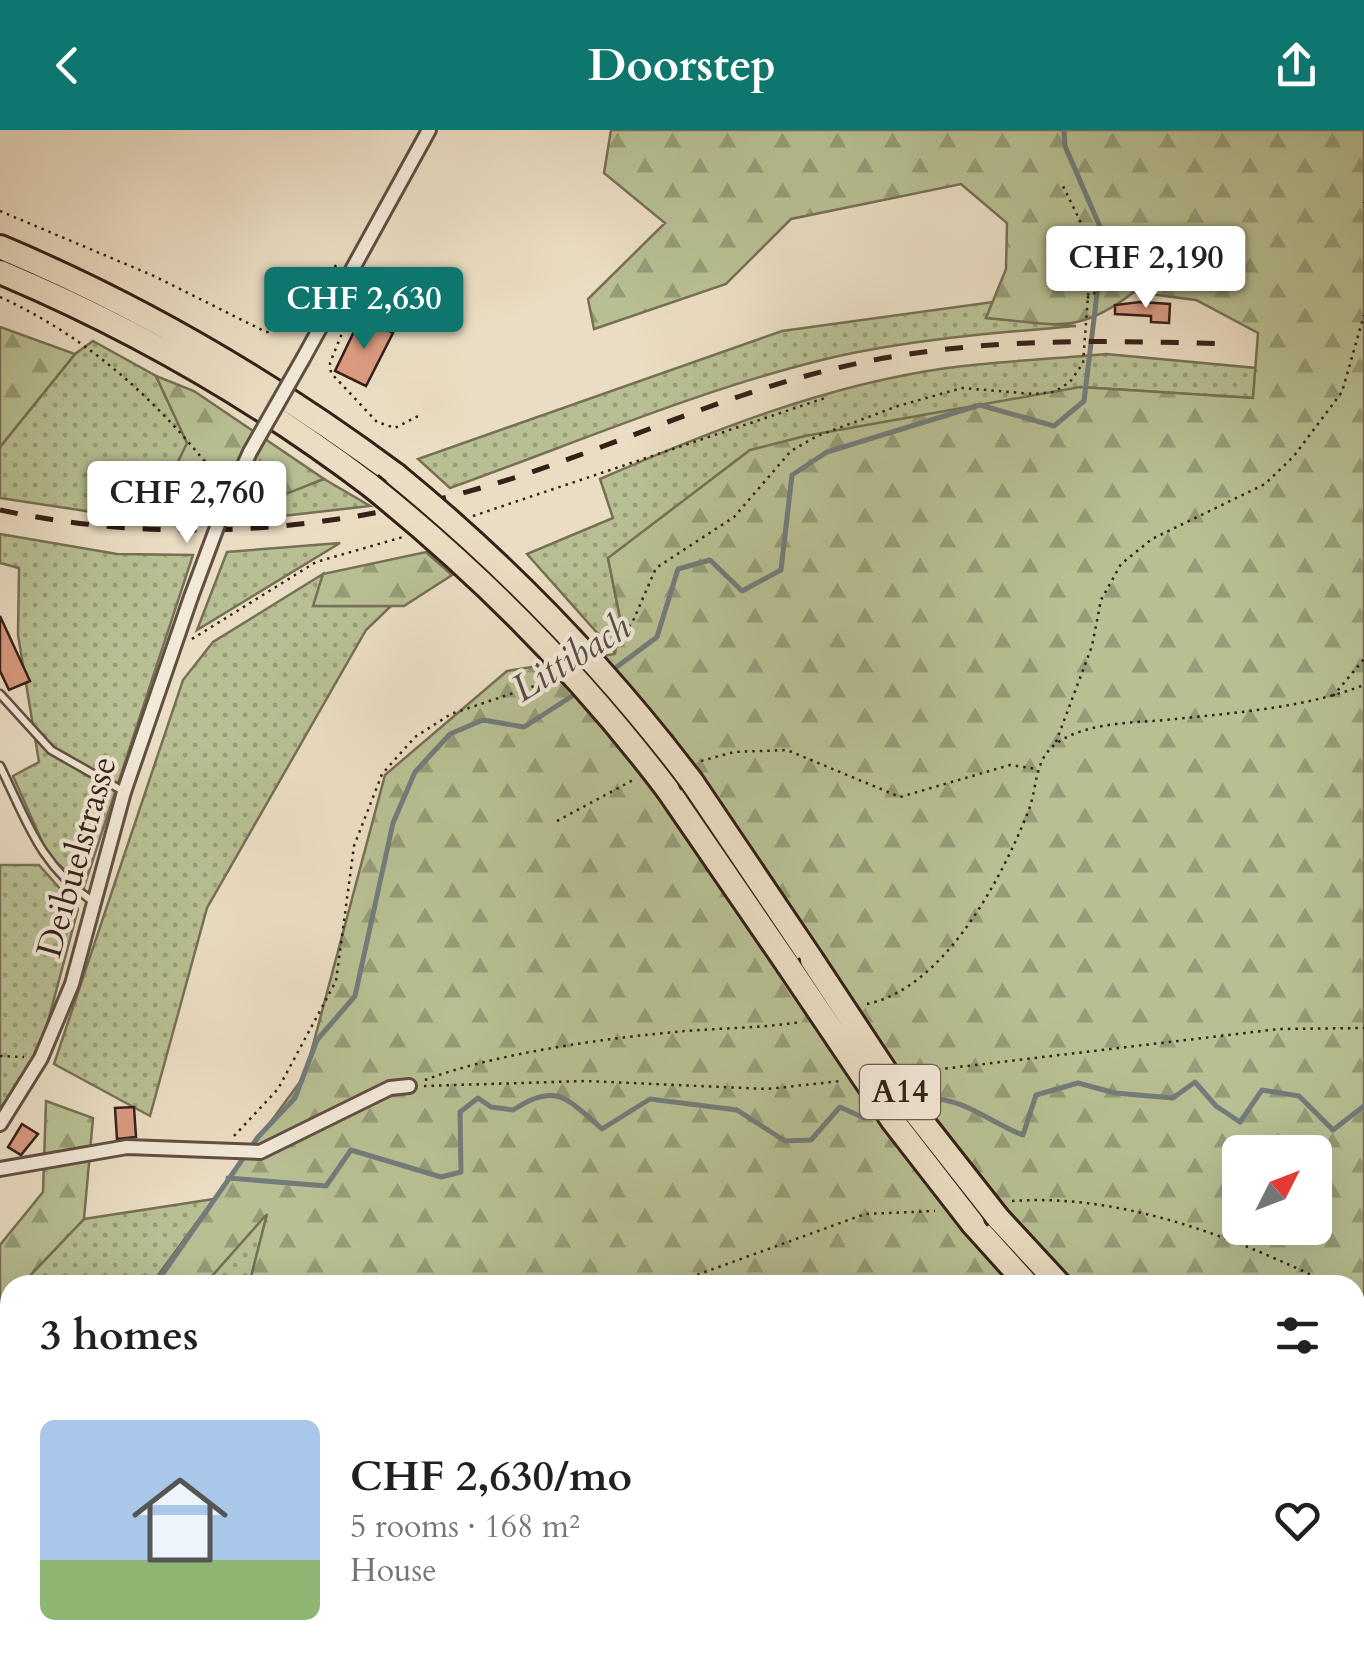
<!DOCTYPE html>
<meta charset="utf-8">
<style>
:root{--surface:#fff;--page:#f2f2f2;--text:#202124;--muted:#757577;--line:#e0e0e0;--accent:#0f766e}
body{margin:0;font-family:Cardo,serif;background:var(--page);color:var(--text);height:100vh;display:flex;flex-direction:column;font-size:38px;white-space:nowrap}
*{box-sizing:border-box;margin:0}
p{font-size:32px;color:var(--muted)}
.icon{flex:none;width:55px;height:55px;fill:none;stroke:currentColor;stroke-width:2;stroke-linecap:round;stroke-linejoin:round}
.map{position:relative;flex:1;overflow:hidden}
.side{position:absolute;left:0px;top:1145px;width:1365px;height:392px;display:flex;flex-direction:column;background:var(--surface);border-radius:30px 30px 0 0;box-shadow:0 10px 40px #0002}
.side>*{flex:none}
.needle{width:65px;rotate:48deg}
.fabs{position:absolute;left:1222px;top:1005px;display:grid;gap:20px}
.fabs a{display:grid;place-items:center;width:110px;height:110px;border-radius:15px;background:var(--surface);box-shadow:0 10px 40px #0002;font-size:50px}
.price{position:absolute;translate:-50% -85px;padding:0 22px;border-radius:10px;background:#fff;color:#222;font-size:32px;line-height:65px;filter:drop-shadow(0 2px 5px #0008)}
.price::after{content:'';position:absolute;left:50%;top:60px;width:30px;height:22px;margin-left:-15px;background:inherit;clip-path:polygon(0 0,100% 0,50% 100%)}
.price.selected{background:var(--accent);color:#fff}
ul{padding:0;list-style:none}
li{display:flex;align-items:center;gap:30px;height:250px;padding:0 40px}
li+li{border-top:2px solid var(--line)}
li span{display:grid;place-items:center;flex:none;width:280px;height:200px;border-radius:15px;color:#555}
li>.icon{margin-inline-start:auto}
span .icon{width:120px;height:120px;fill:#fffc;stroke-width:1}
li b{font-size:42px}
h2{display:flex;justify-content:space-between;align-items:center;height:120px;padding:0 40px;font-size:42px}
header{display:flex;justify-content:space-between;align-items:center;height:130px;padding:0 40px;background:var(--accent);color:#fff;font-size:45px;font-weight:700}
.map>svg:first-child{display:block}
</style>
<header><svg class="icon" aria-label="back" viewBox="0 0 24 24"><path d="M15 5l-7 7 7 7"/></svg>Doorstep<svg class="icon" aria-label="share" viewBox="0 0 24 24"><path d="M12 15V3M7 8l5-5 5 5M5 13v7h14v-7"/></svg></header>
<div class="map">
<svg width="1364" height="1536" viewBox="0 0 1364 1536">
<defs>
<pattern id="grass-dots" width="8" height="8" patternUnits="userSpaceOnUse" patternTransform="scale(2.5)"><rect width="8" height="8" fill="#b8c093"/><path d="M2 2h.1M6 6h.1" fill="none" stroke="#969c77" stroke-width="1.8" stroke-linecap="round"/></pattern>
<pattern id="forest-firs" width="22" height="20" patternUnits="userSpaceOnUse" patternTransform="scale(2.5)"><rect width="22" height="20" fill="#b8c093"/><path d="M5 1l3.5 6h-7zM16 11l3.5 6h-7z" fill="#969c77"/></pattern>
</defs>
<rect width="100%" height="100%" fill="#ebddc3"/>
<filter id="stains"><feTurbulence type="fractalNoise" baseFrequency=".002" numOctaves="4"/><feColorMatrix values="0 0 0 0 .2 0 0 0 0 .09 0 0 0 0 .02 0 0 0 .5 -.17"/></filter>
<radialGradient id="worn" r=".72"><stop offset=".6" stop-color="#630" stop-opacity="0"/><stop offset="1" stop-color="#630" stop-opacity=".3"/></radialGradient>
<path fill="url(#grass-dots)" stroke="#767056" stroke-width="2.5" d="M993 172 987 188 1076 196C996 203 913 209 834 227 703 258 576 313 450 358L418 329 782 201Z
M93 211 156 246 188 313 184 358 201 375V386L132 388 0 368V317L75 224Z
M1106 224 1256 238 1253 268 1080 257 608 428 620 488 616 524 527 424 613 388 600 349C710 301 826 255 947 238 999 231 1053 229 1106 224Z
M324 349 370 376 238 391 237 379Z
M0 404 117 424 193 425 84 757 48 725 13 646 39 632 18 505 19 438 0 433Z
M340 413 197 500 227 422Z
M323 444 314 476H391L366 500 207 778 150 986 54 934 183 550 213 512Z
M0 735H39L78 779 39 925 0 983Z
M214 1069 151 1155H21L84 1089Z
M268 1081 249 1155H204Z
M10 1166V1348L0 1361V1177Z"/>
<path fill="url(#forest-firs)" stroke="#767056" stroke-width="2.5" fill-rule="evenodd" d="M611 0H1364V1536H0V1429L10 1421V1528H1355V1155H249L267 1084 204 1155H151L305 945 385 645 507 541 615 524 620 488 608 428 750 320 805 306 1080 257 1253 268 1258 203 1196 170 1134 162C1077 206 1055 194 986 188L1006 139 1007 93 961 54 791 89 726 154 594 199 588 169 665 93 604 43ZM1240 1022H1315V1098H1240Z
M0 197 75 224 0 317Z
M156 246 194 261 324 349C269 369 208 407 175 338L187 313Z
M426 422 452 445 404 476H313L323 444Z
M46 971 93 988 84 1089 21 1155H10V1166L0 1177V1115L43 1062Z"/>
<g fill="none" stroke-linecap="round" stroke-linejoin="round">
<path stroke="#737c7b" stroke-width="5" d="M610 542 657 507 678 439 710 430 742 461 781 440 792 345 827 322 980 275 1054 296 1084 271 1104 106 1065 16 1064 0
M914 972C955 959 987 992 1023 1005L1036 965 1078 953 1115 963 1173 968 1195 952 1216 976 1240 992 1262 960 1299 966 1333 1000 1364 976
M228 1048 326 1056 351 1020 441 1047 461 1042 460 982 478 968 491 977 513 980C557 951 567 969 602 999L650 969 737 980 785 1011 811 1010 840 977 864 988 880 983
M155 1155 258 1007 295 968 317 910 355 866 393 693 415 642 450 604 483 590 524 597 580 561
M0 1364 10 1352
M0 1504 10 1518
M17 1528 23 1536
M877 1528H879
M1009 1528 1020 1536
M107 1536V1528"/>
</g>
<path fill="#da9a80" stroke="#352018" stroke-width="2.5" d="M1140 172 1170 174 1169 193 1151 192V186L1115 184V175Z
M361 187 393 203 366 256 335 241Z
M0 486 30 551 9 560 0 541Z
M134 977 136 1007 117 1009 115 978Z
M22 994 38 1004 21 1025 8 1017Z"/>
<g fill="none" stroke-linecap="round" stroke-linejoin="round">
<defs>
<path id="service" d="M0 564 51 620 123 661
M0 636C27 691 39 734 92 771"/>
<path id="minor" d="M304 227 429 0
M223 381 250 322
M0 994 41 928 72 854 124 662 191 467
M0 1039 127 1017 260 1022 390 958 409 956"/>
<path id="motorway" d="M0 117C143 177 272 253 396 345
M0 142C133 198 255 268 370 355
M692 652 812 830
M668 660 788 835
M998 1088 1060 1155
M973 1094 1028 1155
M1355 1386 1364 1391
M1355 1413 1364 1419"/>
</defs>
<use href="#service" stroke="#624f43" stroke-width="11"/>
<use href="#minor" stroke="#624f43" stroke-width="18"/>
<use href="#motorway" stroke="#352018" stroke-width="28"/>
<path stroke="#352018" stroke-width="2.5" stroke-dasharray="2.5 5" stroke-linecap="butt" d="M1364 72V73
M0 81 154 146 266 202C301 200 316 156 339 132
M361 156 330 233 331 243 377 292 395 298 420 285
M0 167C88 207 161 273 219 350
M1087 168 1114 150 1179 157
M473 386 828 267
M192 509 316 432 403 407
M610 520 633 491 656 438 734 387 791 321 817 306 898 276 962 258 1034 264 1054 262 1070 252 1083 233 1091 127 1085 101 1062 54
M1333 566 1364 529
M1056 612 1092 516 1101 470 1121 434 1152 409 1265 354 1294 326 1342 262 1364 185
M701 631 734 622 787 620 900 667 1010 635 1037 639
M557 691 635 649
M867 874C944 858 1001 750 1028 682 1038 658 1033 630 1057 613 1088 591 1139 593 1176 589 1240 582 1304 578 1364 555
M0 926 24 927
M908 943 1279 899 1364 898
M425 950C496 923 607 908 685 901 723 898 762 898 801 892
M424 956 586 951 767 959 841 951
M234 1006 278 959 336 851 354 716 382 644 415 607 451 584 549 551
M1012 1071C1121 1063 1237 1108 1332 1155
M669 1155 865 1084 935 1081
M1355 1166 1364 1172
M1355 1444 1364 1450
M0 1467 10 1461"/>
<use href="#service" stroke="#f2e9d8" stroke-width="6"/>
<use href="#minor" stroke="#f2e9d8" stroke-width="12"/>
<use href="#motorway" stroke="#ebddc3" stroke-width="22"/>
<path stroke="#352018" stroke-width="5" stroke-dasharray="18 18" stroke-linecap="butt" d="M0 380C178 418 358 400 529 343 632 308 731 263 837 238 966 207 1096 210 1228 214"/>
<defs>
<path id="minor-bridge" d="M250 322 304 227
M191 467 223 381"/>
<path id="motorway-bridge" d="M396 345C507 436 605 537 692 652
M370 355C482 445 581 545 668 660
M812 830 899 962 998 1088
M788 835 893 991 973 1094"/>
</defs>
<use href="#minor-bridge" stroke="#624f43" stroke-width="18" stroke-linecap="butt"/>
<use href="#motorway-bridge" stroke="#352018" stroke-width="28" stroke-linecap="butt"/>
<use href="#minor-bridge" stroke="#f2e9d8" stroke-width="12"/>
<use href="#motorway-bridge" stroke="#ebddc3" stroke-width="22"/>
</g>
<g text-anchor="middle" dominant-baseline="central" stroke-width="8" stroke-linejoin="round" paint-order="stroke">
<rect fill="#f2e9d8" stroke="#6e5c52" stroke-width="2.5" x="860" y="935" width="80" height="54" rx="8"/>
<g font-size="32" font-weight="bold" fill="#352018">
<text x="900" y="962">A14</text>
</g>
<g font-size="35" fill="#352018" stroke="#f2e9d8">
<text transform="translate(77 727) rotate(-74)">Deibuelstrasse</text>
</g>
<g font-size="38" font-style="italic" fill="#544e4a" stroke="#f2e9d8">
<text transform="translate(571 528) rotate(-32)">Littibach</text>
</g>
</g>
<rect width="100%" height="100%" filter="url(#stains)"/>
<rect width="100%" height="100%" fill="url(#worn)"/>
</svg>
<div class="fabs">
<a><svg class="needle" viewBox="-14 -14 28 28"><path d="M0-13l5 13h-10z" fill="#e53935"/><path d="M0 13l5-13h-10z" fill="#757577"/></svg></a>
</div>
<b class="price" style="left:1146px;top:181px">CHF 2,190</b>
<b class="price selected" style="left:364px;top:222px">CHF 2,630</b>
<b class="price" style="left:187px;top:416px">CHF 2,760</b>
<section class="side">
<h2>3 homes<svg class="icon" aria-label="filters" viewBox="0 0 24 24"><path d="M4 7h16M4 17h16"/><circle cx="9" cy="7" r="2"/><circle cx="15" cy="17" r="2"/></svg></h2>
<ul>
<li><span style="background:linear-gradient(#a9c7e8 70%,#8fb573 0)"><svg class="icon" aria-label="home" viewBox="0 0 24 24"><path d="M3 11l9-7 9 7M6 9v11h12V9"/></svg></span><div><b>CHF 2,630/mo</b><p>5 rooms · 168 m²</p><p>House</p></div><svg class="icon" aria-label="heart" viewBox="0 0 24 24"><path d="M12 20l-8-8c-3-5 5-10 8-4 3-6 11-1 8 4z"/></svg></li>
</ul>
</section>
</div>
